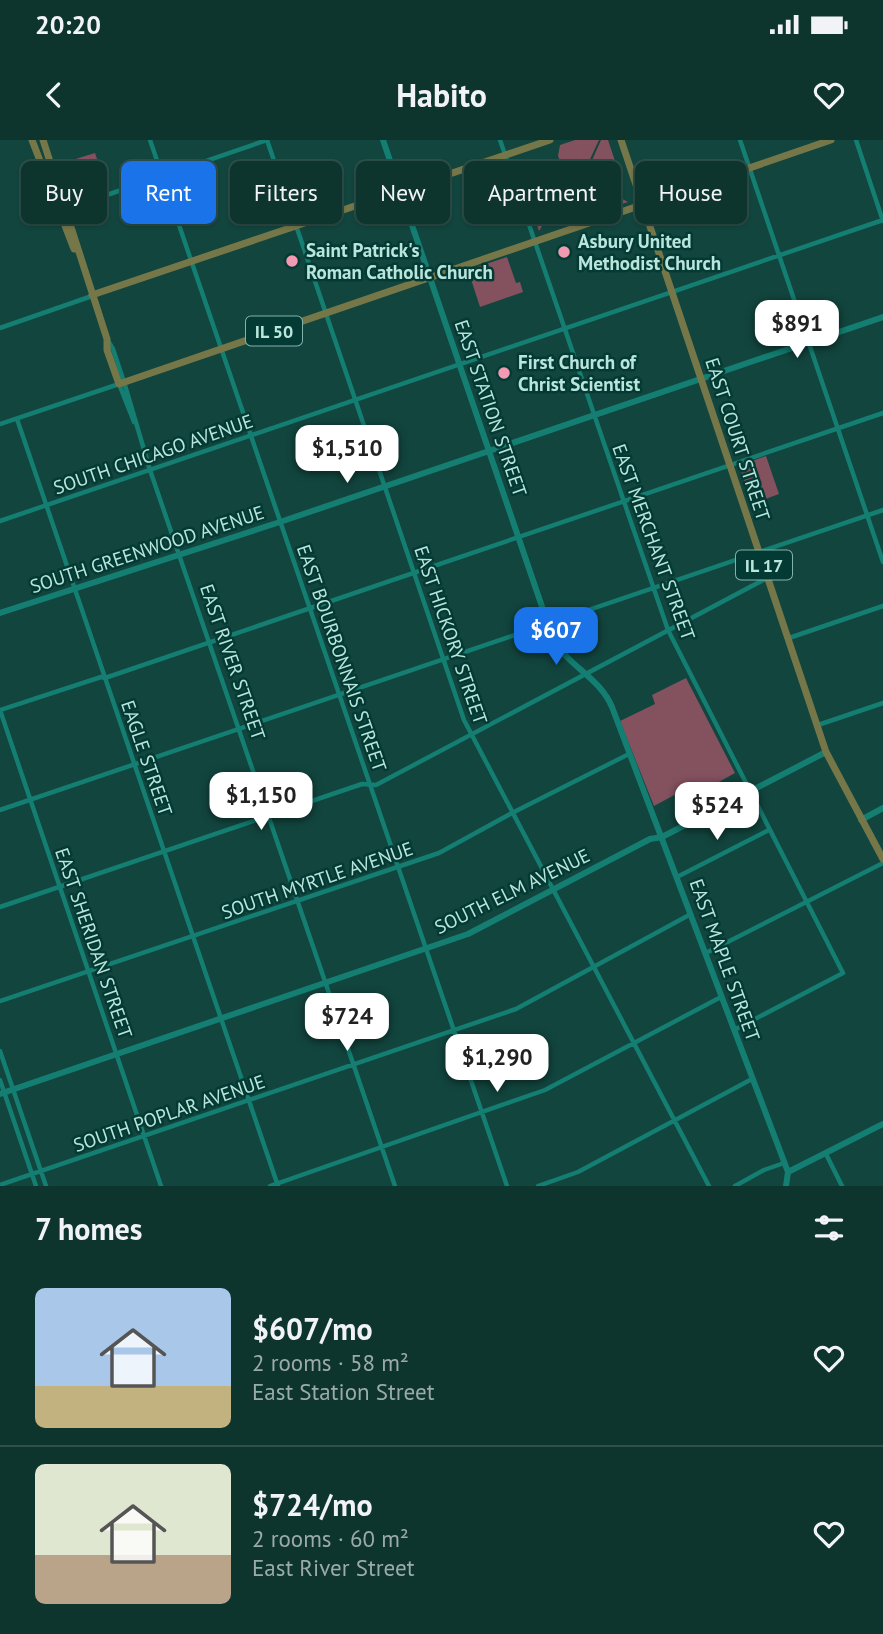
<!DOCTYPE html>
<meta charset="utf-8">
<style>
:root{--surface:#0e342e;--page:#173c36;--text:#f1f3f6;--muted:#9baaaa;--line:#2e4f4a;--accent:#1a73e8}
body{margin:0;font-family:"PT Sans",sans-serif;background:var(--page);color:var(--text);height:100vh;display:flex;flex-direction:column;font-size:26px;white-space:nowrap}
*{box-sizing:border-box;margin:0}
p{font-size:23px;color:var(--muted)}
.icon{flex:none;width:38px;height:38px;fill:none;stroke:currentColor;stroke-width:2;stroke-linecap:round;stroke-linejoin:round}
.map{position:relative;height:1046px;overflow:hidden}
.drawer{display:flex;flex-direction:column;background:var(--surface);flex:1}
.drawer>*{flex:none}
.hud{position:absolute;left:21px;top:21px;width:842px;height:63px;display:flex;gap:14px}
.price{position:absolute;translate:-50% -60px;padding:0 16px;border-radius:14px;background:#fff;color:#222;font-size:23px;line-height:46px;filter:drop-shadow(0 2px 4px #0008)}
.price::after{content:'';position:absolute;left:50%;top:42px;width:21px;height:16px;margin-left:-10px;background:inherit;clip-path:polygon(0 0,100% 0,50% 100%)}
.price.selected{background:var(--accent);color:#fff}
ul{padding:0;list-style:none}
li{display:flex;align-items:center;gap:21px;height:175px;padding:0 35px}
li+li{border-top:2px solid var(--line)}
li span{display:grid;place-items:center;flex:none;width:196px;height:140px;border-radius:10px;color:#555}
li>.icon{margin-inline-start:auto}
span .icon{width:84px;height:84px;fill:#fffc;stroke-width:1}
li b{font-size:30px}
h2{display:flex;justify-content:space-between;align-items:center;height:84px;padding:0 35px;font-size:30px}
.tag{padding:0 24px;border-radius:10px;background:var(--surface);box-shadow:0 2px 5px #0004,0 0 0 2px var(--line);font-size:24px;line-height:63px}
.tag.selected{background:var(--accent);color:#fff}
.status{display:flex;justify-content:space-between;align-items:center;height:49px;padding:0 35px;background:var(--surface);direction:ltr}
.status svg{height:19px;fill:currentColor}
header{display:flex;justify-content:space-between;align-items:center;height:91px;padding:0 35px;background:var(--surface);font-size:32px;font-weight:800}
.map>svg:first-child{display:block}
</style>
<div class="status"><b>20:20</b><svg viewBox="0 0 49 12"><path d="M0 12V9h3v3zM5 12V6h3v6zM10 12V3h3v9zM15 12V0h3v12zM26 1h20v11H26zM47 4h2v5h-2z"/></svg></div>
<header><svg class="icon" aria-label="back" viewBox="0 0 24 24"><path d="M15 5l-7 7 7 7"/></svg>Habito<svg class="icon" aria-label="heart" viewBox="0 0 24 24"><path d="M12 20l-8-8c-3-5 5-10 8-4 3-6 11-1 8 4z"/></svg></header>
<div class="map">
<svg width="883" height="1046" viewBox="0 0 883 1046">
<rect width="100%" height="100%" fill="#12453e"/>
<path fill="#84515f" d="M575 0H599L586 28 579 20 561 23 558 16 560 5Z
M601 0H608L616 24 591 33 589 27Z
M95 13 108 50 70 62 56 25Z
M516 21 545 32 547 46 526 53Z
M500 25 513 64 484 74 471 35Z
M591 42 628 62 581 78 567 63 591 53Z
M548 47 555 65 539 91 527 54Z
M507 117 516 143 520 142 523 152 480 167 468 130Z
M766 316 779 354 752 364 740 328 743 324Z
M686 538 735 633 701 652 698 647 682 655 680 652 654 666 620 581 655 564 652 555Z"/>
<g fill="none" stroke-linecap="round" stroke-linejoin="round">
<path stroke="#137e71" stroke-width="4.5" d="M150 0 507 1046
M267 0 464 580 709 1046
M500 0 668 490 843 833 734 890
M740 0 883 422
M856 0 883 81
M66 69 267 0
M0 188 92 156
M107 199 113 209 124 242 150 330 395 1046
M17 279 278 1046
M0 284 119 244 134 282
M0 381 883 80
M789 498 883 466
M0 570 101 537 105 538 883 273
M0 570 161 1046
M818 585 883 563
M0 670 883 370
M677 737 769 690
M0 767 362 644 376 645 767 438
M706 813 883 723
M0 861 439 713 512 673 629 614
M0 911 46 1046
M0 940 36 1046
M826 1014 842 1046
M0 1045 516 869 691 774
M270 1046 545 950 721 857
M538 1046 578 1032 752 939
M735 1046 764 1030 784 1023"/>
<path stroke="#137e71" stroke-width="6" d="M383 0 552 496C566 526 599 536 612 567L788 1032 786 1046
M0 473 280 382 883 177
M861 680 883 668
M0 954 468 794 650 699 662 697 826 612
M788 1032 883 984"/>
<path stroke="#757749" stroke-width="7" d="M32 0 74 109
M43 0 107 199V210L119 244 831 0
M621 0 826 612 883 719
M92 155 550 0"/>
</g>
<g fill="#f19ab2" stroke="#033b34" stroke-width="2.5">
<circle cx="564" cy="112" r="7"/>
<circle cx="292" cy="121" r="7"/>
<circle cx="504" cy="233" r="7"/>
</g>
<g text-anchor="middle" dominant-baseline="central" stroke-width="5" stroke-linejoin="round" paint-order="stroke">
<g fill="#033b34" stroke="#83b2aa" stroke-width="2">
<rect x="246" y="176.5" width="56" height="29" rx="5"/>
<rect x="736" y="410.5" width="56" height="29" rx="5"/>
</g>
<g font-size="18" font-weight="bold" fill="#bae5dd">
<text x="274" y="191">IL 50</text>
<text x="764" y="425">IL 17</text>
</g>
<g font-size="19" font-weight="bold" fill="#bae5dd" stroke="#033b34" text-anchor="start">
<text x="578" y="101">Asbury United<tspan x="578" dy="22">Methodist Church</tspan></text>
<text x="306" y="110">Saint Patrick's<tspan x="306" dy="22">Roman Catholic Church</tspan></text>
<text x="518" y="222">First Church of<tspan x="518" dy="22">Christ Scientist</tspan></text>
</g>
<g font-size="19" fill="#bae5dd" stroke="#033b34">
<text transform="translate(491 268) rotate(71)">EAST STATION STREET</text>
<text transform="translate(738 299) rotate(72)">EAST COURT STREET</text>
<text transform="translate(153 314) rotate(-19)">SOUTH CHICAGO AVENUE</text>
<text transform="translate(654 402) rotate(70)">EAST MERCHANT STREET</text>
<text transform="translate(147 409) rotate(-18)">SOUTH GREENWOOD AVENUE</text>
<text transform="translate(451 495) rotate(71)">EAST HICKORY STREET</text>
<text transform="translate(342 518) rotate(71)">EAST BOURBONNAIS STREET</text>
<text transform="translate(233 522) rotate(71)">EAST RIVER STREET</text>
<text transform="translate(147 618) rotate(71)">EAGLE STREET</text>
<text transform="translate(317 740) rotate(-19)">SOUTH MYRTLE AVENUE</text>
<text transform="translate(512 751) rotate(-26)">SOUTH ELM AVENUE</text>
<text transform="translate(94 803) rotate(71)">EAST SHERIDAN STREET</text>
<text transform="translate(725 820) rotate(70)">EAST MAPLE STREET</text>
<text transform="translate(169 973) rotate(-19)">SOUTH POPLAR AVENUE</text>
</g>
</g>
</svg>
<b class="price" style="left:797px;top:220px">$891</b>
<b class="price" style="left:347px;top:345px">$1,510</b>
<b class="price selected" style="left:556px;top:527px">$607</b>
<b class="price" style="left:261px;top:692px">$1,150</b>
<b class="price" style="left:717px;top:702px">$524</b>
<b class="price" style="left:347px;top:913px">$724</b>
<b class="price" style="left:497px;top:954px">$1,290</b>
<div class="hud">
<a class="tag">Buy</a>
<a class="tag selected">Rent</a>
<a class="tag">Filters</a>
<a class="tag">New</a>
<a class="tag">Apartment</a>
<a class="tag">House</a>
</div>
</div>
<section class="drawer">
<h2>7 homes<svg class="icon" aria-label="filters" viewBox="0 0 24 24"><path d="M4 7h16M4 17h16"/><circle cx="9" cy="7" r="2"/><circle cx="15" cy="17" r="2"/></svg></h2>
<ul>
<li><span style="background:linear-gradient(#a9c7e8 70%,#c2b280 0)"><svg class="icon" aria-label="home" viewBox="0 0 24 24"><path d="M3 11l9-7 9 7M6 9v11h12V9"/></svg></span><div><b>$607/mo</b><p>2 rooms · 58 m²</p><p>East Station Street</p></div><svg class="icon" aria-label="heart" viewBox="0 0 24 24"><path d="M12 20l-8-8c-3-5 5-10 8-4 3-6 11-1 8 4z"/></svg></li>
<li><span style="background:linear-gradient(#dfe7d0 65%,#b9a48a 0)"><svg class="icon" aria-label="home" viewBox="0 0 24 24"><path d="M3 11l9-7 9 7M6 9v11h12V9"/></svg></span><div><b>$724/mo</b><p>2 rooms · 60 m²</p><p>East River Street</p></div><svg class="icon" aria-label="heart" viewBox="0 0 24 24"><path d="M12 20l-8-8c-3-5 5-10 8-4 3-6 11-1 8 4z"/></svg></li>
</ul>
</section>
